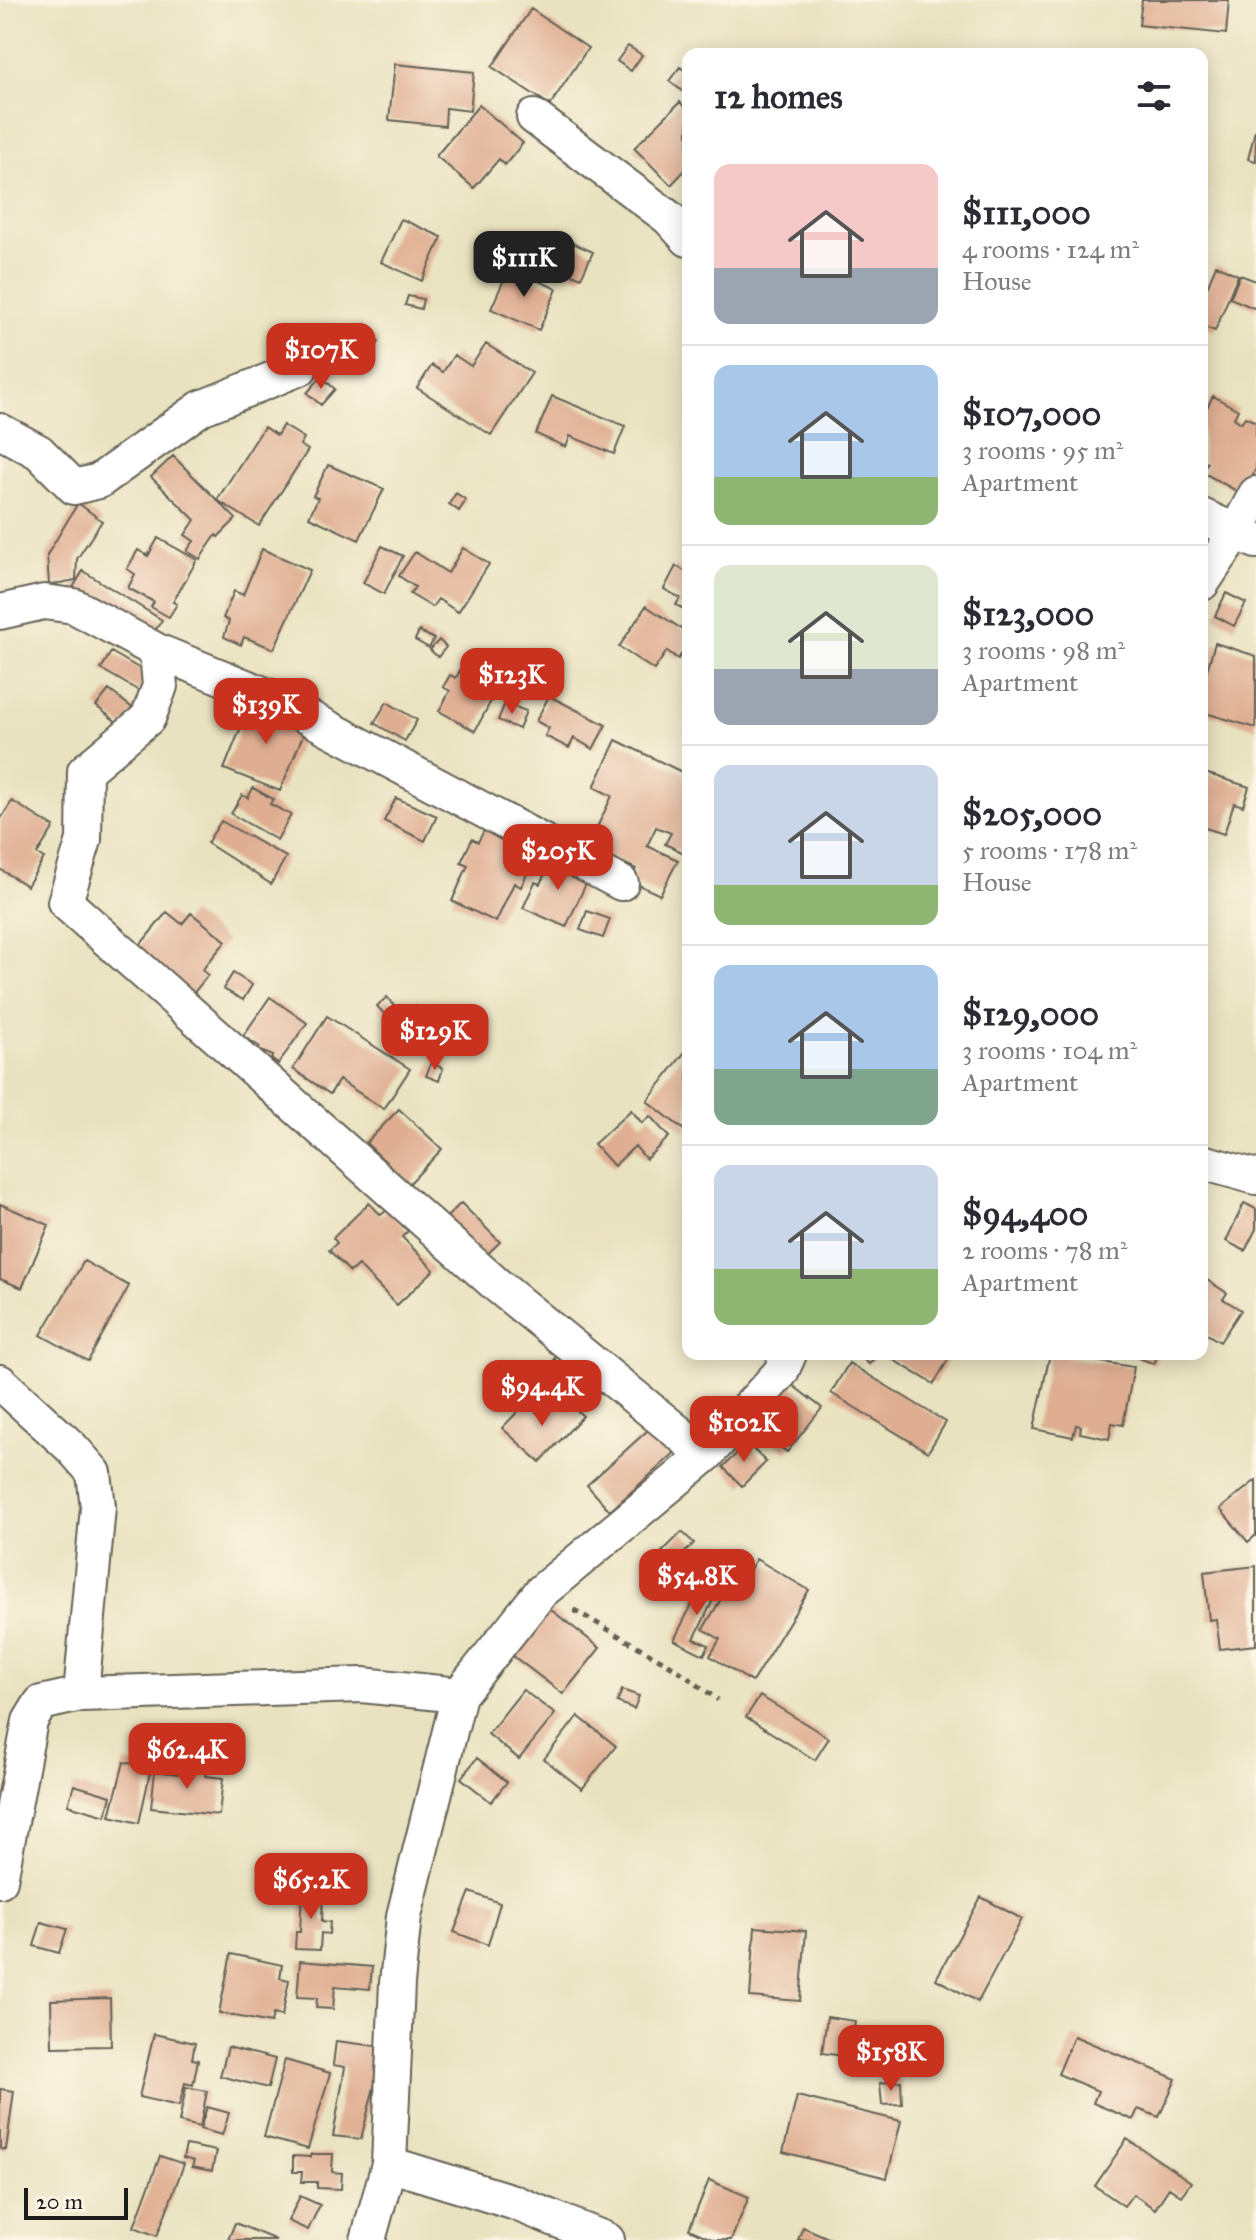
<!DOCTYPE html>
<meta charset="utf-8">
<style>
:root{--surface:#fff;--page:#f2f2f3;--text:#2b2b33;--muted:#7c7c81;--line:#e1e1e2;--accent:#c8321e}
body{margin:0;font-family:"IM FELL Great Primer",serif;background:var(--page);color:var(--text);height:100vh;display:flex;flex-direction:column;font-size:30px;white-space:nowrap}
*{box-sizing:border-box;margin:0}
p{font-size:26px;color:var(--muted)}
.icon{flex:none;width:44px;height:44px;fill:none;stroke:currentColor;stroke-width:2;stroke-linecap:round;stroke-linejoin:round}
.map{position:relative;flex:1;overflow:hidden}
.side{position:absolute;left:682px;top:48px;width:526px;height:1312px;display:flex;flex-direction:column;background:var(--surface);border-radius:16px;box-shadow:0 4px 20px #0003}
.side>*{flex:none}
.scale{position:absolute;left:24px;bottom:20px;width:104px;box-sizing:border-box;padding-left:8px;border:4px solid #1c1c1c;border-top:0;font-size:22px;line-height:28px;white-space:nowrap;color:#1c1c1c;-webkit-text-stroke:6px #fcf5e5;paint-order:stroke}
.price{position:absolute;translate:-50% -68px;padding:0 18px;border-radius:16px;background:var(--accent);color:#fff;font-size:26px;line-height:52px;filter:drop-shadow(0 2px 4px #0008)}
.price::after{content:'';position:absolute;left:50%;top:48px;width:24px;height:18px;margin-left:-12px;background:inherit;clip-path:polygon(0 0,100% 0,50% 100%)}
.price.active{background:#222;color:#fff}
ul{padding:0;list-style:none}
li{display:flex;align-items:center;gap:24px;height:200px;padding:0 32px}
li+li{border-top:2px solid var(--line)}
li span{display:grid;place-items:center;flex:none;width:224px;height:160px;border-radius:16px;color:#555}
li>.icon{margin-inline-start:auto}
span .icon{width:96px;height:96px;fill:#fffc;stroke-width:1}
li b{font-size:34px}
h2{display:flex;justify-content:space-between;align-items:center;height:96px;padding:0 32px;font-size:34px}
.map>svg:first-child{display:block}
</style>
<div class="map">
<svg width="1256" height="2240" viewBox="0 0 1256 2240">
<rect width="100%" height="100%" fill="#fcf5e5"/>
<filter id="ink" filterUnits="userSpaceOnUse"><feTurbulence type="fractalNoise" baseFrequency=".0125" numOctaves="2"/><feDisplacementMap in="SourceGraphic" scale="16" xChannelSelector="R" yChannelSelector="G"/><feConvolveMatrix kernelMatrix="1 2 1 2 8 2 1 2 1" color-interpolation-filters="sRGB"/></filter>
<filter id="wash" filterUnits="userSpaceOnUse"><feTurbulence type="fractalNoise" baseFrequency=".006" numOctaves="4" result="noise"/><feDisplacementMap in="SourceGraphic" scale="32" xChannelSelector="R" yChannelSelector="G"/><feGaussianBlur stdDeviation="1.8" result="paint"/><feColorMatrix in="noise" values="0 0 0 0 0 0 0 0 0 0 0 0 0 0 0 0 0 1.4 0 .05"/><feComposite in="paint" operator="in"/></filter>
<g filter="url(#wash)">
<rect width="100%" height="100%" fill="#e9e2c0"/>
<g id="blocks">
<path fill="#dfad91" d="M1142 0H1229L1226 34 1139 25Z
M531 9 588 48 550 105 492 67Z
M628 46 642 55 631 71 617 61Z
M395 64 474 72 470 111 446 108 445 126 389 120Z
M680 67 688 73V88L685 93 669 81Z
M680 102 688 110V167L671 185 634 148Z
M479 105 523 143 505 165 499 159 474 188 436 156Z
M1255 131H1256V161L1248 159Z
M401 219 442 237 422 281 381 262Z
M555 235 593 252 581 278 543 261Z
M1216 265 1238 275 1215 331 1202 326V300Z
M509 268 557 289 539 330 491 309Z
M1240 275 1256 281V309L1230 298Z
M408 296 423 299 421 309 405 305Z
M359 325 379 342 364 359 344 343Z
M486 344 532 373 491 435 417 388 432 365 443 372 454 355 471 366Z
M321 377 335 389 321 405 307 393Z
M552 396 625 426 614 454 570 436 566 447 536 434Z
M1213 396 1238 410 1234 418 1241 423 1245 417 1256 422V469L1242 494 1202 472 1207 463 1202 461V417Z
M283 425 304 438 300 445 308 450 259 526 217 500 264 427 277 435Z
M173 456 236 519 218 537 216 535 200 559 187 551 194 541 185 535 195 520 151 477Z
M328 465 384 489 359 540 309 517 318 498 313 496Z
M456 493 466 500 459 511 449 504Z
M78 503 102 521 77 559 76 580 49 585 47 555Z
M158 538 197 560 173 602 177 604 169 617 151 607 154 602 128 588 135 574 127 569 138 550 148 556Z
M382 546 403 556 384 594 363 583Z
M463 548 489 564 458 612 438 599 432 607 410 594 415 587 399 576 415 552 448 573Z
M262 549 310 570 274 649 244 637 241 645 224 637 229 621 223 618 234 591 243 595Z
M676 566 688 573V611L676 605 680 598 664 589Z
M83 571 162 620 149 640 71 591Z
M1226 593 1246 603 1234 626 1215 616Z
M646 606 688 633V644L678 659 667 651 654 670 619 647Z
M419 631 434 639 429 648 415 640Z
M439 640 446 647 438 657 430 650Z
M1215 643 1256 656V728L1202 712V687Z
M111 652 149 674 139 691 101 669Z
M468 656 505 675 475 731 439 711 450 691 443 687 450 675 456 678Z
M109 690 135 710 122 726 96 706Z
M549 696 606 725 593 749 574 738 569 748 545 736 549 728 536 721Z
M252 700 308 723 280 791 224 769Z
M387 702 417 720 405 741 374 723Z
M505 703 526 711 519 729 498 720Z
M616 740 688 775V855L665 844 671 833 656 827 647 846 678 860 660 895 630 881 636 869 588 846 612 796 594 787Z
M1202 772 1249 787 1243 806 1234 803 1224 834 1202 827Z
M253 788 273 799 270 804 291 815 277 840 231 814 242 795 248 798Z
M396 798 437 816 425 841 384 821Z
M12 801 54 827 37 854 44 858 27 886 0 869V820Z
M221 821 286 857 271 884 207 843Z
M486 827 532 848 527 855 534 858 521 887 514 883 496 922 452 901 468 865 461 862 472 839 478 842Z
M554 855 591 873 566 927 523 908 535 882 540 884Z
M587 911 610 919 603 938 580 930Z
M167 912 182 924 191 913 226 941 202 970 208 975 188 1000 131 956Z
M233 973 252 985 243 1000 223 989Z
M270 997 307 1023 278 1064 271 1059 273 1056 258 1050 260 1047 243 1036Z
M387 997 397 1009 388 1018 377 1006Z
M416 1006 438 1028 420 1046 398 1024Z
M327 1016 410 1069 384 1109 339 1080 330 1094 293 1069Z
M688 1048V1133L647 1101Z
M431 1063 443 1068 439 1081 426 1076Z
M399 1109 442 1149 409 1184 366 1143Z
M631 1110 642 1123 650 1116 669 1137 646 1159 635 1146 614 1166 594 1144Z
M369 1203 381 1215 387 1210 408 1231 402 1237 434 1270 397 1305 358 1265 350 1272 329 1250 337 1243 333 1238Z
M461 1203 500 1242 479 1262 440 1224Z
M1244 1203 1256 1209V1229L1245 1251 1226 1241Z
M0 1204 49 1225 22 1288 0 1279Z
M84 1261 129 1286 88 1361 41 1335Z
M1207 1280 1227 1293 1223 1299 1241 1310 1220 1342 1202 1331V1288Z
M561 1351 598 1385 584 1400 559 1378 566 1371 554 1359Z
M857 1354H878L869 1364Z
M889 1354H951L934 1384 887 1356Z
M1050 1354 1134 1367 1123 1425 1112 1423 1109 1439 1080 1433 1081 1426 1076 1425 1073 1437 1034 1429Z
M1129 1354H1158L1154 1364Z
M849 1363 946 1422 928 1452 831 1393Z
M546 1374 562 1388 541 1413 524 1399Z
M791 1384 822 1408 787 1452 755 1428Z
M563 1397 583 1416 540 1462 502 1428 526 1403 543 1418Z
M656 1423 679 1449 610 1511 587 1485Z
M747 1443 766 1462 742 1486 723 1467Z
M1256 1480V1535L1248 1542 1220 1509Z
M682 1532 694 1543 674 1564 662 1552Z
M756 1559 809 1590 752 1682 710 1656 720 1639 703 1629 729 1586 737 1591Z
M1256 1566V1645L1220 1649 1216 1619 1209 1620 1204 1572Z
M705 1578 720 1586 694 1639 709 1645 704 1655 674 1640Z
M541 1602 600 1648 563 1694 504 1649Z
M523 1690 555 1714 519 1759 488 1734Z
M622 1690 639 1696 634 1709 617 1702Z
M760 1696 829 1738 815 1760 746 1717Z
M578 1716 616 1746 582 1789 544 1759Z
M477 1758 507 1782 491 1802 461 1778Z
M124 1762 151 1768 139 1823 110 1816Z
M179 1765 206 1768 205 1776 223 1778 219 1815 151 1808 155 1771 178 1774Z
M74 1785 111 1796 106 1816 68 1805Z
M302 1889 323 1891 322 1921 330 1922 329 1934 321 1933 320 1950 295 1949 296 1932H300Z
M470 1892 500 1903 488 1945 454 1932Z
M981 1897 1022 1919 978 2002 936 1979Z
M41 1922 67 1929 59 1953 34 1946Z
M755 1927 806 1931 800 2001 750 1997Z
M231 1954 282 1965 280 1978 289 1980 282 2016 273 2014 271 2023 219 2013Z
M300 1961 372 1967 370 1989 335 1986 333 2009 316 2008 317 1998 297 1997Z
M110 1998 111 2046 52 2047 51 2000Z
M827 2017 855 2021 850 2057 822 2053Z
M876 2033 910 2045 900 2073 865 2061Z
M154 2034 195 2043 192 2059 198 2060 193 2085 185 2083 179 2106 139 2097Z
M1074 2036 1176 2079 1159 2117 1138 2109 1133 2120 1093 2103 1098 2091 1058 2074Z
M336 2041 384 2047 361 2139 333 2136 345 2067 333 2065Z
M228 2047 275 2059 268 2088 220 2076Z
M285 2060 330 2073 308 2149 264 2137Z
M901 2081 902 2104 882 2105 880 2083Z
M186 2087 207 2091 200 2127 179 2122Z
M0 2089 14 2091 6 2150 0 2149Z
M797 2096 901 2121 887 2178 783 2152Z
M207 2107 229 2113 222 2135 200 2129Z
M1127 2139 1191 2182 1181 2196 1169 2188 1155 2209 1133 2194 1124 2206 1095 2186Z
M186 2145 216 2151 212 2171 192 2167 194 2161 183 2158Z
M311 2154H333L332 2172 342 2173 341 2189 317 2188V2182H301L302 2172H293V2156L311 2157Z
M160 2156 184 2164 157 2236 134 2227Z
M709 2180 749 2197 731 2240H714L689 2229Z
M300 2196 320 2205 308 2230 288 2221Z
M235 2223 276 2240H228Z
M803 2227 833 2240H798Z"/>
</g>
</g>
<g filter="url(#ink)">
<use href="#blocks" fill-opacity="0" stroke="#646155" stroke-width="2"/>
<g fill="none" stroke-linecap="round" stroke-linejoin="round">
<defs>
<path id="minor" d="M534 117 669 218 688 239
M0 431 39 452 74 487 99 481 201 408 300 368
M1202 516 1256 541
M1202 583 1236 532 1256 494
M0 612 44 602 74 606 157 651 268 696 621 883
M157 651 160 686 148 718 85 771 84 840 65 902 498 1286 706 1455
M1202 1162 1256 1177
M0 1382 72 1448 94 1473 98 1507 81 1694
M0 1880 30 1721 41 1703 81 1694 362 1685 459 1695
M389 2164 513 2202 607 2240
M368 2240 389 2164 397 1983 404 1916 459 1695 541 1592 706 1455 781 1372 789 1354"/>
</defs>
<use href="#minor" stroke="#646155" stroke-width="38"/>
<path stroke="#646155" stroke-width="5" stroke-dasharray="6 6" stroke-linecap="butt" d="M574 1610 675 1668 718 1700"/>
<use href="#minor" stroke="#fff" stroke-width="34"/>
</g>
</g>
</svg>
<div class="scale">20 m</div>
<b class="price active" style="left:524px;top:299px">$111K</b>
<b class="price" style="left:321px;top:391px">$107K</b>
<b class="price" style="left:512px;top:716px">$123K</b>
<b class="price" style="left:266px;top:746px">$139K</b>
<b class="price" style="left:558px;top:892px">$205K</b>
<b class="price" style="left:435px;top:1072px">$129K</b>
<b class="price" style="left:542px;top:1428px">$94.4K</b>
<b class="price" style="left:744px;top:1464px">$102K</b>
<b class="price" style="left:697px;top:1617px">$54.8K</b>
<b class="price" style="left:187px;top:1791px">$62.4K</b>
<b class="price" style="left:311px;top:1921px">$65.2K</b>
<b class="price" style="left:891px;top:2093px">$158K</b>
<section class="side">
<h2>12 homes<svg class="icon" aria-label="filters" viewBox="0 0 24 24"><path d="M4 7h16M4 17h16"/><circle cx="9" cy="7" r="2"/><circle cx="15" cy="17" r="2"/></svg></h2>
<ul>
<li><span style="background:linear-gradient(#f6c9c9 65%,#9aa5b1 0)"><svg class="icon" aria-label="home" viewBox="0 0 24 24"><path d="M3 11l9-7 9 7M6 9v11h12V9"/></svg></span><div><b>$111,000</b><p>4 rooms · 124 m²</p><p>House</p></div></li>
<li><span style="background:linear-gradient(#a9c7e8 70%,#8fb573 0)"><svg class="icon" aria-label="home" viewBox="0 0 24 24"><path d="M3 11l9-7 9 7M6 9v11h12V9"/></svg></span><div><b>$107,000</b><p>3 rooms · 95 m²</p><p>Apartment</p></div></li>
<li><span style="background:linear-gradient(#dfe7d0 65%,#9aa5b1 0)"><svg class="icon" aria-label="home" viewBox="0 0 24 24"><path d="M3 11l9-7 9 7M6 9v11h12V9"/></svg></span><div><b>$123,000</b><p>3 rooms · 98 m²</p><p>Apartment</p></div></li>
<li><span style="background:linear-gradient(#c9d6e8 75%,#8fb573 0)"><svg class="icon" aria-label="home" viewBox="0 0 24 24"><path d="M3 11l9-7 9 7M6 9v11h12V9"/></svg></span><div><b>$205,000</b><p>5 rooms · 178 m²</p><p>House</p></div></li>
<li><span style="background:linear-gradient(#a9c7e8 65%,#7fa58c 0)"><svg class="icon" aria-label="home" viewBox="0 0 24 24"><path d="M3 11l9-7 9 7M6 9v11h12V9"/></svg></span><div><b>$129,000</b><p>3 rooms · 104 m²</p><p>Apartment</p></div></li>
<li><span style="background:linear-gradient(#c9d6e8 65%,#8fb573 0)"><svg class="icon" aria-label="home" viewBox="0 0 24 24"><path d="M3 11l9-7 9 7M6 9v11h12V9"/></svg></span><div><b>$94,400</b><p>2 rooms · 78 m²</p><p>Apartment</p></div></li>
</ul>
</section>
</div>
